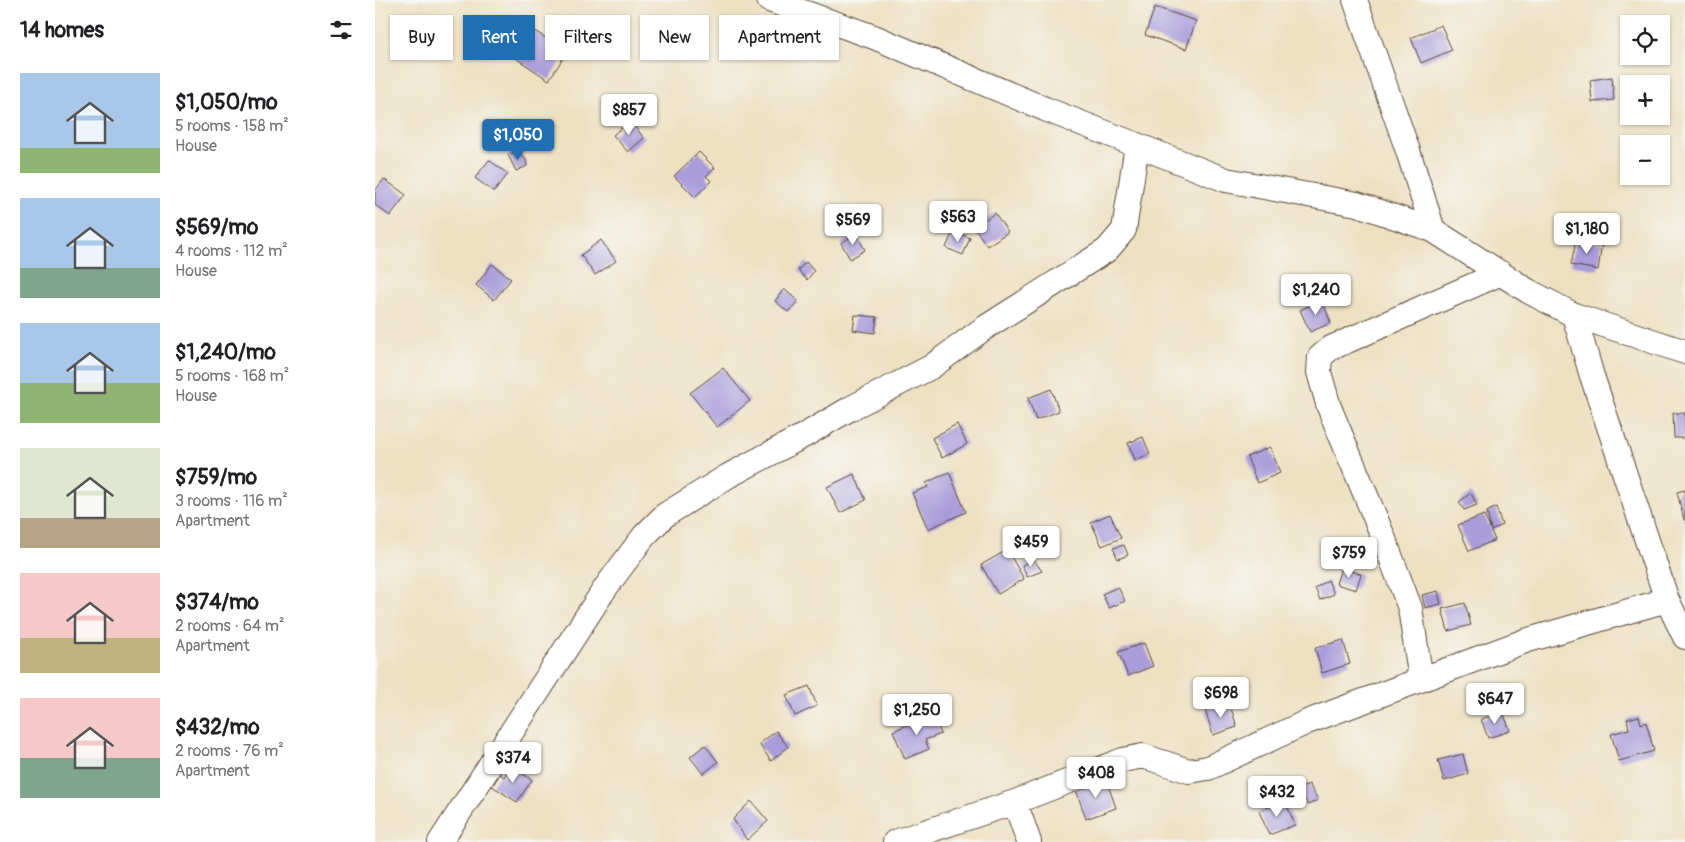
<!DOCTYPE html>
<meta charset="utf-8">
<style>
:root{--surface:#fff;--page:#f2f2f2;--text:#202124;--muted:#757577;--accent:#1f6fb2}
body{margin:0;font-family:Pangolin,sans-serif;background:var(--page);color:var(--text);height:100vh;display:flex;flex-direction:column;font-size:19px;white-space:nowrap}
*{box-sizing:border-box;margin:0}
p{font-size:16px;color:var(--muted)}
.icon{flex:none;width:28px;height:28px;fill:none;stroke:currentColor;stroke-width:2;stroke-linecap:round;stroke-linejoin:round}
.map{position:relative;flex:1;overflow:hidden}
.drawer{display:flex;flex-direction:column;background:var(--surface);width:375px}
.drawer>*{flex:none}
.guide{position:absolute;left:15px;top:15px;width:475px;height:45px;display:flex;gap:10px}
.controls{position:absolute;left:1245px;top:15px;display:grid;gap:10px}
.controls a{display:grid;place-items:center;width:50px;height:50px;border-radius:0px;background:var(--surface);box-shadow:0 1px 4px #0004;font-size:25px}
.price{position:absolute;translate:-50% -42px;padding:0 11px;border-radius:5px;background:#fff;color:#222;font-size:16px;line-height:32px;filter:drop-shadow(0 1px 2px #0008)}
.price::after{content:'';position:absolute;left:50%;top:30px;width:15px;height:11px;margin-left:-8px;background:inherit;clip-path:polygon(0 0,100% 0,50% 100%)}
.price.selected{background:var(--accent);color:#fff}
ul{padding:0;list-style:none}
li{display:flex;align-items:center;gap:15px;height:125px;padding:0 20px}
li span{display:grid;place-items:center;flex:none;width:140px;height:100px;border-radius:0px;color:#555}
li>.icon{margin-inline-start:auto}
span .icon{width:60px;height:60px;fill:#fffc;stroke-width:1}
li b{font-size:21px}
h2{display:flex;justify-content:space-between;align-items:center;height:60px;padding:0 20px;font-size:21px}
.pill{padding:0 18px;border-radius:0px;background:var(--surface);box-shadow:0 1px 4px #0004;font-size:18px;line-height:45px}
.pill.selected{background:var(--accent);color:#fff}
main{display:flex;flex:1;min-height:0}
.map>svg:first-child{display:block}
</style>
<main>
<section class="drawer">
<h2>14 homes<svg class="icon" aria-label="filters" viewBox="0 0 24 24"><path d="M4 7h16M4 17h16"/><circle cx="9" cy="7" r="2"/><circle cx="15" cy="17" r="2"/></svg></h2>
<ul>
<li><span style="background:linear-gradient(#a9c7e8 75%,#8fb573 0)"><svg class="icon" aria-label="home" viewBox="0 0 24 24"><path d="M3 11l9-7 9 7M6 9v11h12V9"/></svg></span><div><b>$1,050/mo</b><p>5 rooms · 158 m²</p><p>House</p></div></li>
<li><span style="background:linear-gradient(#a9c7e8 70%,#7fa58c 0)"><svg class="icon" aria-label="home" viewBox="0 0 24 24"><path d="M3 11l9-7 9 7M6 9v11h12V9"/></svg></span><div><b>$569/mo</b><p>4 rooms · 112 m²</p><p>House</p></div></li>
<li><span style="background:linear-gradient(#a9c7e8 60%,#8fb573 0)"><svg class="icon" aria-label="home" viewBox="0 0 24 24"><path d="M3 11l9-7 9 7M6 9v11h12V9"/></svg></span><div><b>$1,240/mo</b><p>5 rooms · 168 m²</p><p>House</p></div></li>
<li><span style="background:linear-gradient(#dfe7d0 70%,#b9a48a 0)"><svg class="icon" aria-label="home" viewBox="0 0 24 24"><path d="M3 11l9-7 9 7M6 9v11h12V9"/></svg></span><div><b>$759/mo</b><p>3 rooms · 116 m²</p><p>Apartment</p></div></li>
<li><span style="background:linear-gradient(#f6c9c9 65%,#c2b280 0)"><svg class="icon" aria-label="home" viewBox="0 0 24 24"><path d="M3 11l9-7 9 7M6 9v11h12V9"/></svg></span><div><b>$374/mo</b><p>2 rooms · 64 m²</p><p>Apartment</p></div></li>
<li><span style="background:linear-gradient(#f6c9c9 60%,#7fa58c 0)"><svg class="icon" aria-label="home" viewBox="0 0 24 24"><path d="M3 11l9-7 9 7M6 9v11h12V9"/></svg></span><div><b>$432/mo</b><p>2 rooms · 76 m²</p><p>Apartment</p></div></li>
</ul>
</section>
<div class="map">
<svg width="1310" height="842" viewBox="0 0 1310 842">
<rect width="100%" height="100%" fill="#f6f6f2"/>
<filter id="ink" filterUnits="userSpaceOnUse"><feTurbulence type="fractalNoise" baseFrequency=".02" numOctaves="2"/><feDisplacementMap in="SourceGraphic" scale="10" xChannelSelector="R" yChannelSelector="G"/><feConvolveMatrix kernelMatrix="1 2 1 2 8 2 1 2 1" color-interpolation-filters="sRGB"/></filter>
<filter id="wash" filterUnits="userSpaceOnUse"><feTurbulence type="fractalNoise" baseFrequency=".0096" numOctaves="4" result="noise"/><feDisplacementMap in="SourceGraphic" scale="20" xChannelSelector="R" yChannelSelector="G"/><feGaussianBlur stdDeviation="1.12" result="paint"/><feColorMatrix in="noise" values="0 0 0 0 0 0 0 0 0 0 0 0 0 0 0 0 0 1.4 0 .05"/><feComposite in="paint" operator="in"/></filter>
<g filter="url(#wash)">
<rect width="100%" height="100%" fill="#eee1c2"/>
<g id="blocks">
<path fill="#a89cda" d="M780 7 821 21 811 49 770 35Z
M1066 25 1077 50 1046 63 1036 38Z
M160 31 192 52 174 80 142 59Z
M1237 77 1239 100 1217 102 1215 80Z
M255 121 269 138 253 152 238 135Z
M143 151 151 160 152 166 141 171 133 155Z
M324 152 340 168 331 176 336 181 320 197 299 176Z
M114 160 133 174 119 192 100 178Z
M9 179 31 195 15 216 0 205V191Z
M620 213 633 232 612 246 599 227Z
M578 231 595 238 588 255 571 248Z
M481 234 490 250 475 259 466 243Z
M226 240 241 261 220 275 206 255Z
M1201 240 1227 244 1223 270 1196 265Z
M431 262 439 271 432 280 423 270Z
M117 264 136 279 119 300 101 285Z
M409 289 423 301 413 312 400 301Z
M947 300 956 323 935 332 925 310Z
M480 315 502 317 500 333 478 330Z
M348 368 375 401 342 427 315 393Z
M676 389 684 411 661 420 653 398Z
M1298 413H1310V438H1299Z
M582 424 592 444 567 458 557 438Z
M768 437 775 454 760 460 753 443Z
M895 447 905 473 882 483 872 457Z
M574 472 591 512 553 529 537 493 553 487 551 483Z
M479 474 491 500 465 513 452 487Z
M1310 490V520H1309L1302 492Z
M1096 493 1102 505 1089 510 1084 502Z
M1121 507 1127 525 1116 531 1120 540 1094 551 1083 525 1109 515 1116 530 1112 512Z
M735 514 746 538 727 546 716 522Z
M749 545 753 555 743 559 738 548Z
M632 550 649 579 623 594 606 565Z
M659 560 667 571 652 577 647 565Z
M966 568 986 574 981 590 961 584Z
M953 580 959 594 945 600 940 588Z
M743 587 750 601 734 608 727 594Z
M1063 591 1066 604 1050 608 1047 595Z
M1090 603 1096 625 1073 631 1067 609Z
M968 640 975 664 947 673 940 648Z
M769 643 778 666 753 676 743 652Z
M434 686 442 706 420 716 411 695Z
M854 702 862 727 838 735 830 710Z
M1128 712 1135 731 1113 738 1106 719Z
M558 714 566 734 550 740 554 749 530 759 518 731Z
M1264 716 1266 724 1271 722 1279 751 1244 761 1236 734 1254 729 1252 719Z
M401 731 413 747 396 761 384 744Z
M330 745 343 762 328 774 315 757Z
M1088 754 1093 774 1069 781 1063 760Z
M136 766 157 780 142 802 117 786 125 774 129 777Z
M731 779 741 808 711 819 701 790Z
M934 784 943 800 933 805 925 789Z
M376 801 393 821 372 840 358 819Z
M910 801 920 825 894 835 884 811Z"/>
</g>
</g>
<g filter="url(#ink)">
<use href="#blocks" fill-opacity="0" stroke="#564537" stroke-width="1"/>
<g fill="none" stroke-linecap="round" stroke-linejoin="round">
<defs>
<path id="minor" d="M394 0 499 37 670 109 851 180 982 204 1058 230 1153 291 1199 315 1310 352
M980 0 1033 151 1058 230
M1199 315 1217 376 1292 600 1310 637
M1046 680 1035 608 1007 534 954 407 944 372 945 357 956 348 1126 273
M640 802 654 842
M65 842 231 587 269 536 290 515 353 476 430 435 476 408 556 367 608 329 732 250 749 230 762 145
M520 842 640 802 748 760 768 756 814 771 833 768 932 722 1150 641 1292 600"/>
</defs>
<use href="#minor" stroke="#564537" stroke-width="26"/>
<use href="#minor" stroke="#fff" stroke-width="24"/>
</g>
</g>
</svg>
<div class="controls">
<a><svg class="icon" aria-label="locate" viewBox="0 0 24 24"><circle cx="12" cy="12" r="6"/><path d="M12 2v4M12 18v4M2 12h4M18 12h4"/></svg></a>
<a>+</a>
<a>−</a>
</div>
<b class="price" style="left:254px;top:136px">$857</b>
<b class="price selected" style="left:143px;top:161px">$1,050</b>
<b class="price" style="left:583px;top:243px">$563</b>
<b class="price" style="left:478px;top:246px">$569</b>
<b class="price" style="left:1212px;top:255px">$1,180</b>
<b class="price" style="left:941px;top:316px">$1,240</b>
<b class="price" style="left:656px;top:568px">$459</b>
<b class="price" style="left:974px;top:579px">$759</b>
<b class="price" style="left:846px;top:719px">$698</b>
<b class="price" style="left:1120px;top:725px">$647</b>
<b class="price" style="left:542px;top:736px">$1,250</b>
<b class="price" style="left:138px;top:784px">$374</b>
<b class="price" style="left:721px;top:799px">$408</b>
<b class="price" style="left:902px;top:818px">$432</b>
<div class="guide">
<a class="pill">Buy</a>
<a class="pill selected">Rent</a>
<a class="pill">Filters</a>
<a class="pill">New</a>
<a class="pill">Apartment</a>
</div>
</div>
</main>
